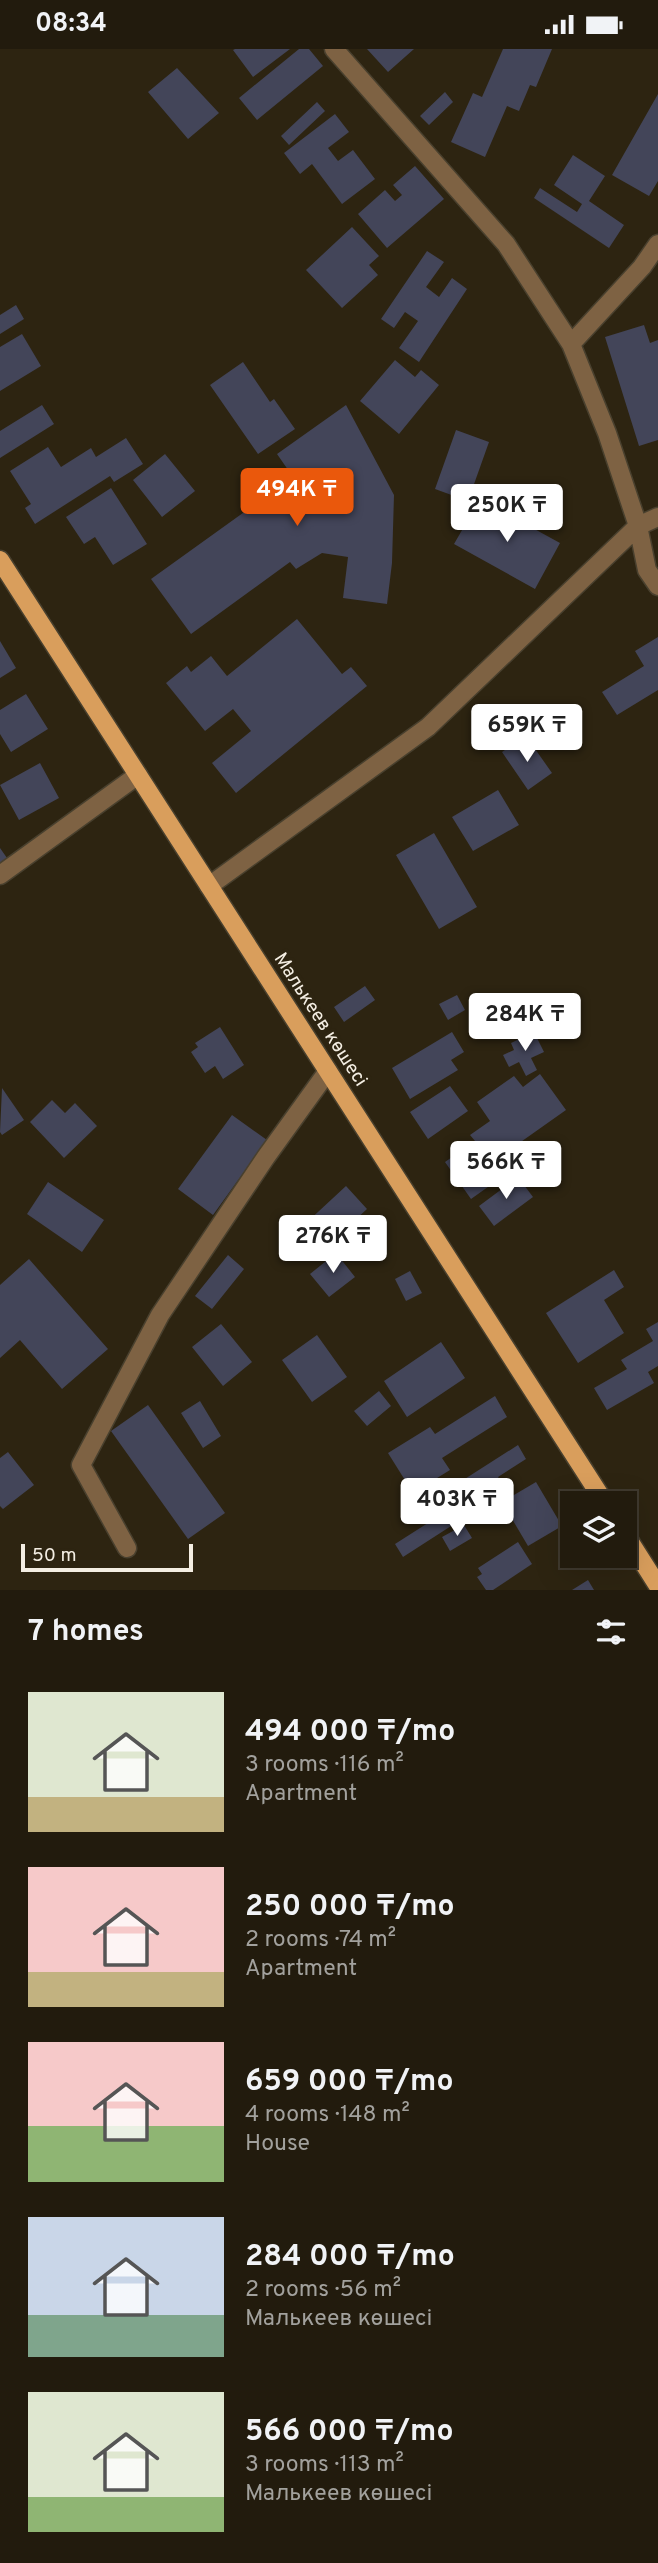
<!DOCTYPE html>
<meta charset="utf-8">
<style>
:root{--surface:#221b0d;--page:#2e281b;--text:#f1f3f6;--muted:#a2a19d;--line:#3f392e;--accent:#ea580c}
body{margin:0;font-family:Overpass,sans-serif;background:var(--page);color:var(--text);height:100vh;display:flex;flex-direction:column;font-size:26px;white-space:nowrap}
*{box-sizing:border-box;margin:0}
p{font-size:23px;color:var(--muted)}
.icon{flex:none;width:38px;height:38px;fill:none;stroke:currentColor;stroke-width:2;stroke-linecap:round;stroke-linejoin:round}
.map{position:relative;height:1541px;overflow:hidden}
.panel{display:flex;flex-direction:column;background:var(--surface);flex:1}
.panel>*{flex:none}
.controls{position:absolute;left:560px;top:1442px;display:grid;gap:14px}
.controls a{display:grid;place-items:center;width:77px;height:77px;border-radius:0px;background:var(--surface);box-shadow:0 7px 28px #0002,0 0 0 2px var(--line);font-size:35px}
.scale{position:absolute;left:21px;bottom:18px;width:172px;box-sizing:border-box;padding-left:7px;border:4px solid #f4eee3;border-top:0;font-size:19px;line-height:24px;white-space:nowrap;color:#f4eee3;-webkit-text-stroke:5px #2d2411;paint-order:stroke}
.price{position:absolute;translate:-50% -60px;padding:0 16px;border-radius:7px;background:#fff;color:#222;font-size:23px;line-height:46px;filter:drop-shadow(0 2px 4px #0008)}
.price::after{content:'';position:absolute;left:50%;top:42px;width:21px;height:16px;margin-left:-10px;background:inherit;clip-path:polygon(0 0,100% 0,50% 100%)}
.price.selected{background:var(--accent);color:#fff}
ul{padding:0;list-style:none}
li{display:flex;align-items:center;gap:21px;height:175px;padding:0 28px}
li span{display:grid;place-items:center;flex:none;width:196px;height:140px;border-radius:0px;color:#555}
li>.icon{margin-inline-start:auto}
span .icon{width:84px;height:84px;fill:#fffc;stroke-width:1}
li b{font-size:30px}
h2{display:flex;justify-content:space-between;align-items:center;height:84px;padding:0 28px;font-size:30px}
.status{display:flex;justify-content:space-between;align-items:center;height:49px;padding:0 35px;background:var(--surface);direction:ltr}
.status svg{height:19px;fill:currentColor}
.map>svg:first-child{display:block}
</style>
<div class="status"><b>08:34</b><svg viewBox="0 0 49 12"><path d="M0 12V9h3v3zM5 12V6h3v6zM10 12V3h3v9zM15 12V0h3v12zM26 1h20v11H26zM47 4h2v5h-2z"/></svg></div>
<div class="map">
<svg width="658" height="1541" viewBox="0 0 658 1541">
<rect width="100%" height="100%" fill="#2d2411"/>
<path fill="#434559" d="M235 0H290L253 28 233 1Z
M299 0H309L323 17 257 71 239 49Z
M367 0H414L388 23Z
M503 0H552L536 38 530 36 519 62 507 57 485 108 451 93 473 44 482 48Z
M177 19 219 64 188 90 148 43Z
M445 43 453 53 429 76 420 67Z
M658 45V132L649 147 612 126Z
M317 53 325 62 289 96 281 87Z
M335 65 349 83 328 99 338 112 353 101 375 130 342 155 312 115 300 125 284 104Z
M573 106 605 127 589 152 624 176 609 199 534 149 540 139 577 163 582 155 554 136Z
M415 117 444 150 387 199 358 165 385 141 395 152 402 146 393 136Z
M352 178 379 207 369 216 378 226 342 259 306 221Z
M427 202 444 213 426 238 439 248 452 229 467 240 419 313 399 299 418 272 405 263 394 279 381 270Z
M16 256 24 270 0 285V266Z
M644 276 650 294 658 291V391L639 397 605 288Z
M22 285 41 317 0 342V298Z
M395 311 415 328 421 321 439 336 399 385 360 352Z
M243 313 270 353 274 350 295 380 258 405 210 336Z
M42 356 54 375 0 409V382Z
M346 356 394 446 392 514 387 555 343 549 348 508 322 504 296 520 290 513 191 585 151 530 293 428 277 405Z
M456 381 489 393 468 452 435 440Z
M126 389 143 415 114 433 110 427 35 475 25 459 31 455 10 422 48 398 61 418 91 399 96 408Z
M165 405 195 442 162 468 133 431Z
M111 439 147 495 113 516 95 488 84 495 66 468Z
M480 450 560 494 535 540 454 495Z
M297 570 342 625 351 618 367 637 236 744 212 714 251 682 233 660 205 682 166 634 187 617 191 623 211 607 227 627Z
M658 588V641L617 666 602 643 644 617 635 602Z
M0 592 16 619 0 629Z
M26 645 48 680 11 703 0 685V661Z
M522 689 529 700 533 697 552 724 528 741 502 703Z
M40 714 59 749 19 771 0 736Z
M498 741 519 776 473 802 452 768Z
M434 784 477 858 439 880 396 806Z
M0 799 7 809 0 814Z
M365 937 375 951 344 973 334 958Z
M457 946 465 961 448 971 439 955Z
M220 978 244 1016 223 1030 215 1017 205 1024 191 1003 198 998 195 994Z
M452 983 464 1003 451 1011 458 1021 410 1050 392 1019Z
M534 983 544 1003 531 1009 537 1021 526 1027 519 1013 509 1018 503 1006 514 1001 511 994Z
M540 1025 566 1061 491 1114 502 1128 471 1150 445 1113 475 1092 470 1086 490 1072 477 1053 514 1027 523 1038Z
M450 1037 468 1062 428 1090 410 1063Z
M2 1039 24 1071 2 1086 0 1083Z
M52 1051 65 1064 75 1054 97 1077 64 1109 30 1073Z
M232 1066 267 1091 213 1166 178 1140Z
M518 1128 533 1148 494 1177 479 1157Z
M48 1133 104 1171 82 1203 27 1165Z
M346 1137 367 1160 326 1198 305 1175Z
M336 1204 355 1228 329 1248 310 1225Z
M228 1206 244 1220 212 1260 195 1247Z
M29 1210 108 1300 62 1340 20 1291 0 1309V1236Z
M614 1221 624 1238 604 1251 624 1284 578 1314 546 1264Z
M410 1222 422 1244 406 1252 395 1230Z
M658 1273V1317L648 1323 654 1334 607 1361 594 1339 627 1320 621 1311 653 1292 646 1280Z
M221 1275 252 1313 223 1337 192 1298Z
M317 1286 347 1328 312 1353 282 1311Z
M441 1293 465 1329 407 1368 384 1332Z
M379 1342 391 1357 367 1377 354 1362Z
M495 1347 507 1368 442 1409 450 1421 413 1444 388 1404 430 1378 435 1385Z
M200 1352 221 1387 203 1399 181 1364Z
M148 1356 225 1464 188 1490 111 1382Z
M518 1396 526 1410 498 1428 507 1441 403 1508 395 1495 442 1465 432 1451Z
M8 1403 34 1436 3 1460 0 1457V1409Z
M536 1433 562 1477 528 1497 502 1453Z
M464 1476 472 1489 450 1502 442 1488Z
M518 1493 532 1515 493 1541H486L477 1528 482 1525 478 1519Z
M588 1531 594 1541H572Z"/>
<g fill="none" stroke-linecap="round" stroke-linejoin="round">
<defs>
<path id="minor" d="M334 0 506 195 571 295 607 384 638 477 647 521 658 537
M571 295 642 218 658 195
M0 826 138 726
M209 837 428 678 638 477 658 468
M127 1499 81 1416 160 1266 266 1108 328 1022"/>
<path id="major" d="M0 511 605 1454
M625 1485 658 1537"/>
</defs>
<use href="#minor" stroke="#49402e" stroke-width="21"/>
<use href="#major" stroke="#49402e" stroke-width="21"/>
<use href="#minor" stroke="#7e6243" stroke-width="18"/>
<use href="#major" stroke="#d99e5c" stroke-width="18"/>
</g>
<g text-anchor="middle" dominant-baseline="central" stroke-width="7" stroke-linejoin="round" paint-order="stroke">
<g font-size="19" fill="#f4eee3" stroke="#2d2411">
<text transform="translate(320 971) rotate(57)">Малькеев көшесі</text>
</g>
</g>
</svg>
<div class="controls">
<a><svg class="icon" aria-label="layers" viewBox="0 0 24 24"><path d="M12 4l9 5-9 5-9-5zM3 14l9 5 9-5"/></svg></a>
</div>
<div class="scale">50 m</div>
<b class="price selected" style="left:297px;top:479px">494K ₸</b>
<b class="price" style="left:507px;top:495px">250K ₸</b>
<b class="price" style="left:527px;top:715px">659K ₸</b>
<b class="price" style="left:525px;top:1004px">284K ₸</b>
<b class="price" style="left:506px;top:1152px">566K ₸</b>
<b class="price" style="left:333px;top:1226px">276K ₸</b>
<b class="price" style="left:457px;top:1489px">403K ₸</b>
</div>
<section class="panel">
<h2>7 homes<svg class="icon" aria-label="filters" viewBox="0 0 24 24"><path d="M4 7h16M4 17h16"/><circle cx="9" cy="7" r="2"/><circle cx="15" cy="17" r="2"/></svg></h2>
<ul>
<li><span style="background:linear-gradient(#dfe7d0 75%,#c2b280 0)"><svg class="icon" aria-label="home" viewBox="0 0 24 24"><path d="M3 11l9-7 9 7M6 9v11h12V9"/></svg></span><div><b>494 000 ₸/mo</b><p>3 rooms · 116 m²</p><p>Apartment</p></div></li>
<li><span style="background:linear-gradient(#f6c9c9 75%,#c2b280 0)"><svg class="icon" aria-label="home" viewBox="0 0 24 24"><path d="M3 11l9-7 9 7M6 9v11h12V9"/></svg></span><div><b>250 000 ₸/mo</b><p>2 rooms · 74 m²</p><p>Apartment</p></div></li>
<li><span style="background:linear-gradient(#f6c9c9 60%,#8fb573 0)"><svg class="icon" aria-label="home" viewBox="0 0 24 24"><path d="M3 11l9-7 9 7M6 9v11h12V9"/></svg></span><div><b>659 000 ₸/mo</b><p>4 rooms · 148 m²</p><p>House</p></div></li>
<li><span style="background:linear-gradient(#c9d6e8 70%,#7fa58c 0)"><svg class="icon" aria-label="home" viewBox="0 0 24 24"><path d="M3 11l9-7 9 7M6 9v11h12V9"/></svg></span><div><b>284 000 ₸/mo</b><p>2 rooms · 56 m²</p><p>Малькеев көшесі</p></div></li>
<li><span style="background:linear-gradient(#dfe7d0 75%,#8fb573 0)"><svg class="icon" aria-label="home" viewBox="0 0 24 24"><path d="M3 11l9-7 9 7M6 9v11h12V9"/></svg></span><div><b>566 000 ₸/mo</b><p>3 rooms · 113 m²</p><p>Малькеев көшесі</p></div></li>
</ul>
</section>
